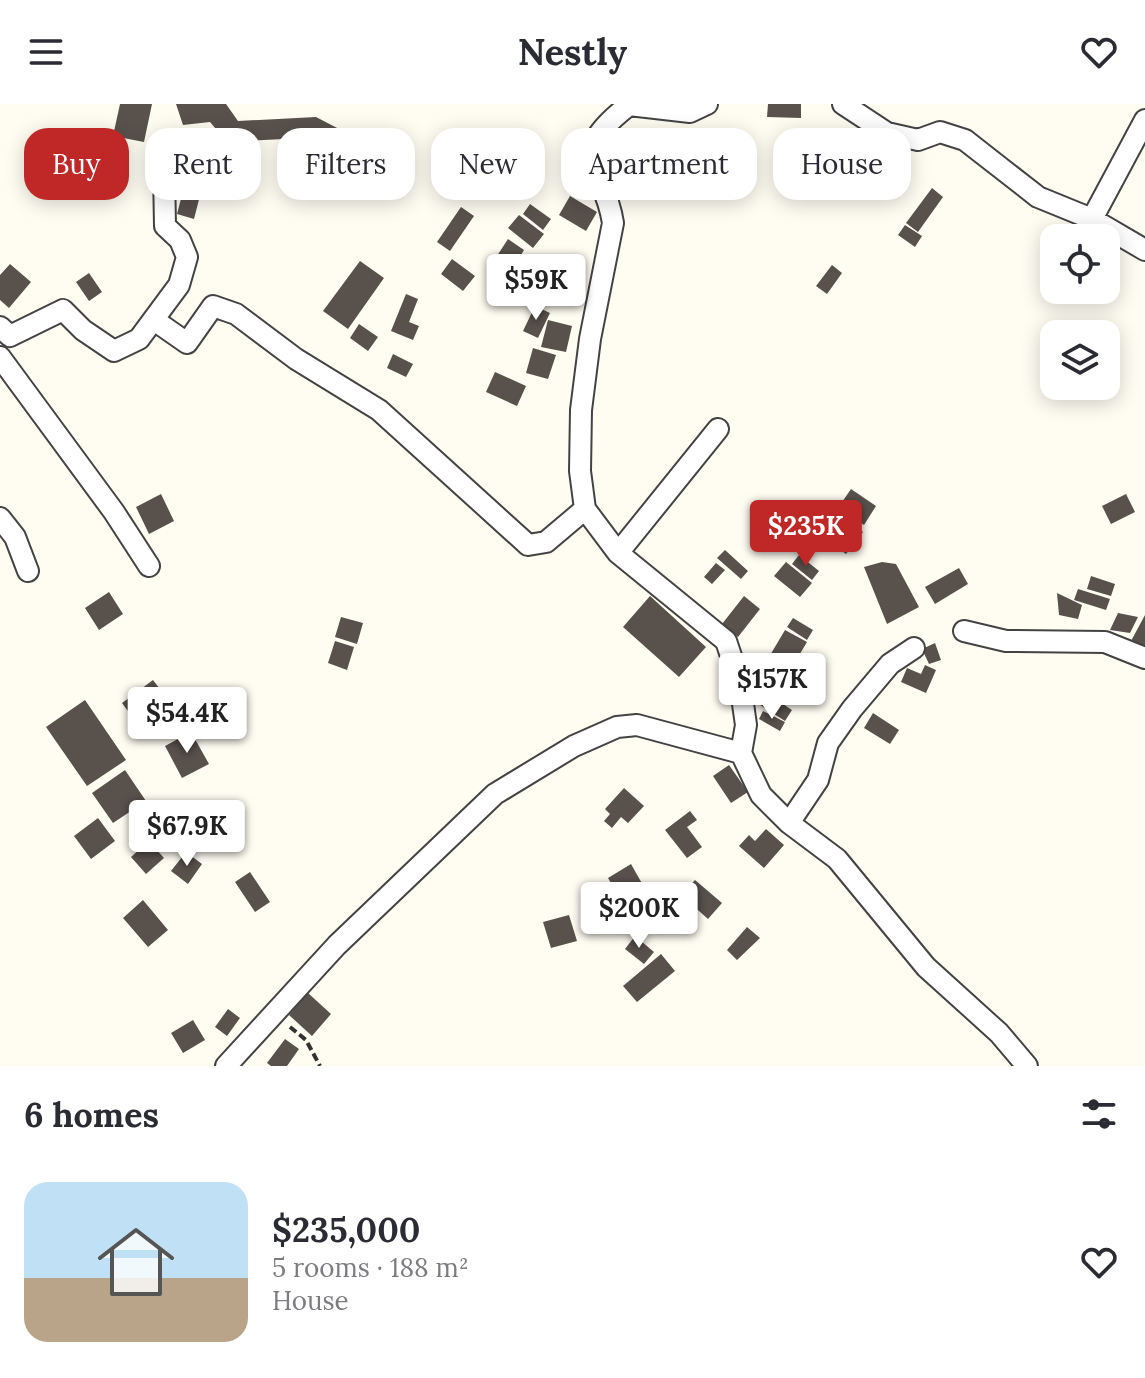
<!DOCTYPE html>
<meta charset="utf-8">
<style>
:root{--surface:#fff;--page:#f7f7f7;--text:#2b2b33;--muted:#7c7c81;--line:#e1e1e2;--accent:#c02827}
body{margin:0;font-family:Lora,serif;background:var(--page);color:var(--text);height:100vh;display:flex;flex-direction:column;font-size:30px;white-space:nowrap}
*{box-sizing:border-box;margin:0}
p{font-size:26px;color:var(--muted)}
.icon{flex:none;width:44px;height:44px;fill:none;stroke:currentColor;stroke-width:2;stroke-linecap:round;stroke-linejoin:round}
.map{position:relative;height:962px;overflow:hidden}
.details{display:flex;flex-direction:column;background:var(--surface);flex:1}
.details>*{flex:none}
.guide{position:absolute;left:24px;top:24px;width:1098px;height:72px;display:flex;gap:16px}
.fabs{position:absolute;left:1040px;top:120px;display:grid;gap:16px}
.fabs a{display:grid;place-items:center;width:80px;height:80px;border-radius:16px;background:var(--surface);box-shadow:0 4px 20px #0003;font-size:40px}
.price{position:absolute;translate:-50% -68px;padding:0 18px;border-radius:8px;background:#fff;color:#222;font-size:26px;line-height:52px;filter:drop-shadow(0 2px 4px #0008)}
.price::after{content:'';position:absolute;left:50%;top:48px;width:24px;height:18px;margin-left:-12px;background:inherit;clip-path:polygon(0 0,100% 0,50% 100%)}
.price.active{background:var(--accent);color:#fff}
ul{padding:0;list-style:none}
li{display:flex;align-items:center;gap:24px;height:200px;padding:0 24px}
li+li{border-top:2px solid var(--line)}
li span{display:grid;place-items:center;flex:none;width:224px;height:160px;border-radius:24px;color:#555}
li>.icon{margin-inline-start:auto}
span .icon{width:96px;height:96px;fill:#fffc;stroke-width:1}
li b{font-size:34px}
h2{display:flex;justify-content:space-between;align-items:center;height:96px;padding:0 24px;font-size:34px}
.chip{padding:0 28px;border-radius:24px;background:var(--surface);box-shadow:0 4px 20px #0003;font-size:28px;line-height:72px}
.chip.active{background:var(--accent);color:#fff}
header{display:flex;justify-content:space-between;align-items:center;height:104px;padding:0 24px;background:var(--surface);font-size:36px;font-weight:700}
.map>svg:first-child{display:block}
</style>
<header><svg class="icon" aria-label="menu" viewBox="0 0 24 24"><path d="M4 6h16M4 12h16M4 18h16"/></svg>Nestly<svg class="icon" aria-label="heart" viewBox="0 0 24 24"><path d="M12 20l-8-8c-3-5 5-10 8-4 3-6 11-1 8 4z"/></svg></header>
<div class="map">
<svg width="1145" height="962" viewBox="0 0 1145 962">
<rect width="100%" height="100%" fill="#fffdf2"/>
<path fill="#58514c" d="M120 0H152L144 38 113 32Z
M176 0H226L238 17 316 13 341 26 328 48 304 34 227 38 210 18 183 21Z
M768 0H801V14L767 13Z
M221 35 225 64 211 67 207 37Z
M109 41 112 61 88 65 85 44Z
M627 54 652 73 635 94 610 75Z
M188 68 205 72 194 115 177 110Z
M932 84 943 93 918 128 906 119Z
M570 92 597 108 586 127 559 111Z
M530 100 551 115 543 126 523 110Z
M461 103 474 112 450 147 437 138Z
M519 111 544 130 533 144 508 124Z
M905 121 922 132 915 143 898 131Z
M508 135 524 146 510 169 493 158Z
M452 155 475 172 463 187 441 170Z
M360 157 384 174 348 225 323 207Z
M10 160 31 178 9 204 0 196V171Z
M832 161 842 169 827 190 816 182Z
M89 169 102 188 89 197 76 178Z
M406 190 418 195 409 218 419 222 413 236 391 227Z
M535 202 550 209 538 234 523 227Z
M548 216 572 222 566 248 541 243Z
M359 220 378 233 368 247 350 234Z
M533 244 556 251 548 275 526 269Z
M393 250 413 260 406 273 387 264Z
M495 268 526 282 517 302 486 288Z
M851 385 876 402 864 421 838 404Z
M161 390 174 417 149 430 136 403Z
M1126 390 1135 408 1111 420 1102 402Z
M847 417 863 428 846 450 835 442Z
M725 446 748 467 741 475 717 454Z
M799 451 819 467 812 476 792 460Z
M786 458 812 479 800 493 774 472Z
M882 458 896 460 919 503 887 520 864 463Z
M716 459 725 466 712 480 704 473Z
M959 464 968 480 935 500 925 483Z
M1091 472 1115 480 1111 492 1087 485Z
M1078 485 1110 495 1106 506 1074 496Z
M109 488 123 510 99 526 85 504Z
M1057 489 1082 501 1078 515 1059 511Z
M650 492 706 543 679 573 623 523Z
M744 492 760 505 738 533 722 520Z
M1118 509 1138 513 1130 529 1110 526Z
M1145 511V545L1131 537Z
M341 513 363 519 357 540 335 533Z
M793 514 813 526 807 536 787 523Z
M785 526 807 538 791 565 769 553Z
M335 537 354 543 347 566 328 559Z
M935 539 941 556 929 560 922 545Z
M766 556 792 571 777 596 792 606 785 617 754 597 761 586 752 580Z
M925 561 936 566 926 589 901 578 907 564 921 570Z
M153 576 173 602 141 625 122 599Z
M85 596 126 656 87 682 46 623Z
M763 607 785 618 780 627 759 615Z
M873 609 899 626 890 640 864 624Z
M191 628 209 660 182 674 165 642Z
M729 661 748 688 731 699 713 672Z
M125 666 146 697 113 719 92 689Z
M624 684 644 702 628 719 621 713 612 724 604 717 610 710 605 705Z
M690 707 697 716 687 723 702 743 687 754 665 726Z
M98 714 115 737 91 755 74 732Z
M766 725 784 741 764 764 739 742 749 731 755 737Z
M149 737 164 754 146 770 131 753Z
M186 748 202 760 188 780 171 767Z
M631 760 644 783 621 796 608 774Z
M250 768 270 798 255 808 235 778Z
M695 776 722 799 708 815 681 791Z
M143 796 168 826 148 843 123 814Z
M569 811 577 837 551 844 543 818Z
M747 823 760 834 737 856 727 846Z
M635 832 654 848 644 860 625 845Z
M661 850 675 867 637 898 623 882Z
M308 889 331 910 312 932 289 911Z
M228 905 240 914 227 932 215 923Z
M193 916 205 936 183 949 171 929Z
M285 935 299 945 287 962H271L267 959Z"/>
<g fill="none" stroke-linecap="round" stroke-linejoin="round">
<defs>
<path id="minor" d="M707 0 690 8 629 1C562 53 604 59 613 119L590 235 581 306 580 367 585 405 618 449 726 537 740 579 746 621 741 649
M843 0 887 29 918 36 940 28 965 36 1038 93 1092 115 1145 146
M1092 115 1145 16
M154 216 187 239 213 202 236 210 296 255 379 306 528 441 546 438 585 405
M0 223 10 232 63 206 83 226 114 247 139 235 179 181 187 153 180 136 165 122 164 67
M0 253 114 408 149 462
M0 414 15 433 28 467
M618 449 718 325
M964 527 1006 537 1105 538 1145 554
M789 719 818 676 828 639 852 605 890 560 914 544
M226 962 337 841 495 690 574 642 617 623 637 621 741 649 761 691 789 719 837 755 926 863 999 929 1027 962"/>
</defs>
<use href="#minor" stroke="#434343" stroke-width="24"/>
<path stroke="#323232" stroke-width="4" stroke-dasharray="8 4" stroke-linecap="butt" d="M290 923 306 936 320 962"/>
<use href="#minor" stroke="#fff" stroke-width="20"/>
</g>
</svg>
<div class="fabs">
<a><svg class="icon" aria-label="locate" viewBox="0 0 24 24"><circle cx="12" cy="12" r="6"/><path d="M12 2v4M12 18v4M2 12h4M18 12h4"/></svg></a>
<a><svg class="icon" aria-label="layers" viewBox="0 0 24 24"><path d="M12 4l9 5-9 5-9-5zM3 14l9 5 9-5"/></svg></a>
</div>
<b class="price" style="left:536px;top:218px">$59K</b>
<b class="price active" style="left:806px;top:464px">$235K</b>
<b class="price" style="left:772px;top:617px">$157K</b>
<b class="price" style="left:187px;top:651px">$54.4K</b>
<b class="price" style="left:187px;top:764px">$67.9K</b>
<b class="price" style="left:639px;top:846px">$200K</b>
<div class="guide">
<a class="chip active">Buy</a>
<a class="chip">Rent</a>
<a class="chip">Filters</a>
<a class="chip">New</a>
<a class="chip">Apartment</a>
<a class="chip">House</a>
</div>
</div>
<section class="details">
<h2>6 homes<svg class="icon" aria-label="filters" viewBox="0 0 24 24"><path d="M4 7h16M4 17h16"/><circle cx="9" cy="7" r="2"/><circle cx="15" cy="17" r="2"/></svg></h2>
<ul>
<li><span style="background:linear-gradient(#bfe0f5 60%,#b9a48a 0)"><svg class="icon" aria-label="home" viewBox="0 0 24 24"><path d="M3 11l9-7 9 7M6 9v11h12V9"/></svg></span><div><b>$235,000</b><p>5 rooms · 188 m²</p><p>House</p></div><svg class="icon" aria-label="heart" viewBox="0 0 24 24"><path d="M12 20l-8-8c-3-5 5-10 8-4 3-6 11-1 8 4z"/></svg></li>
</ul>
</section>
